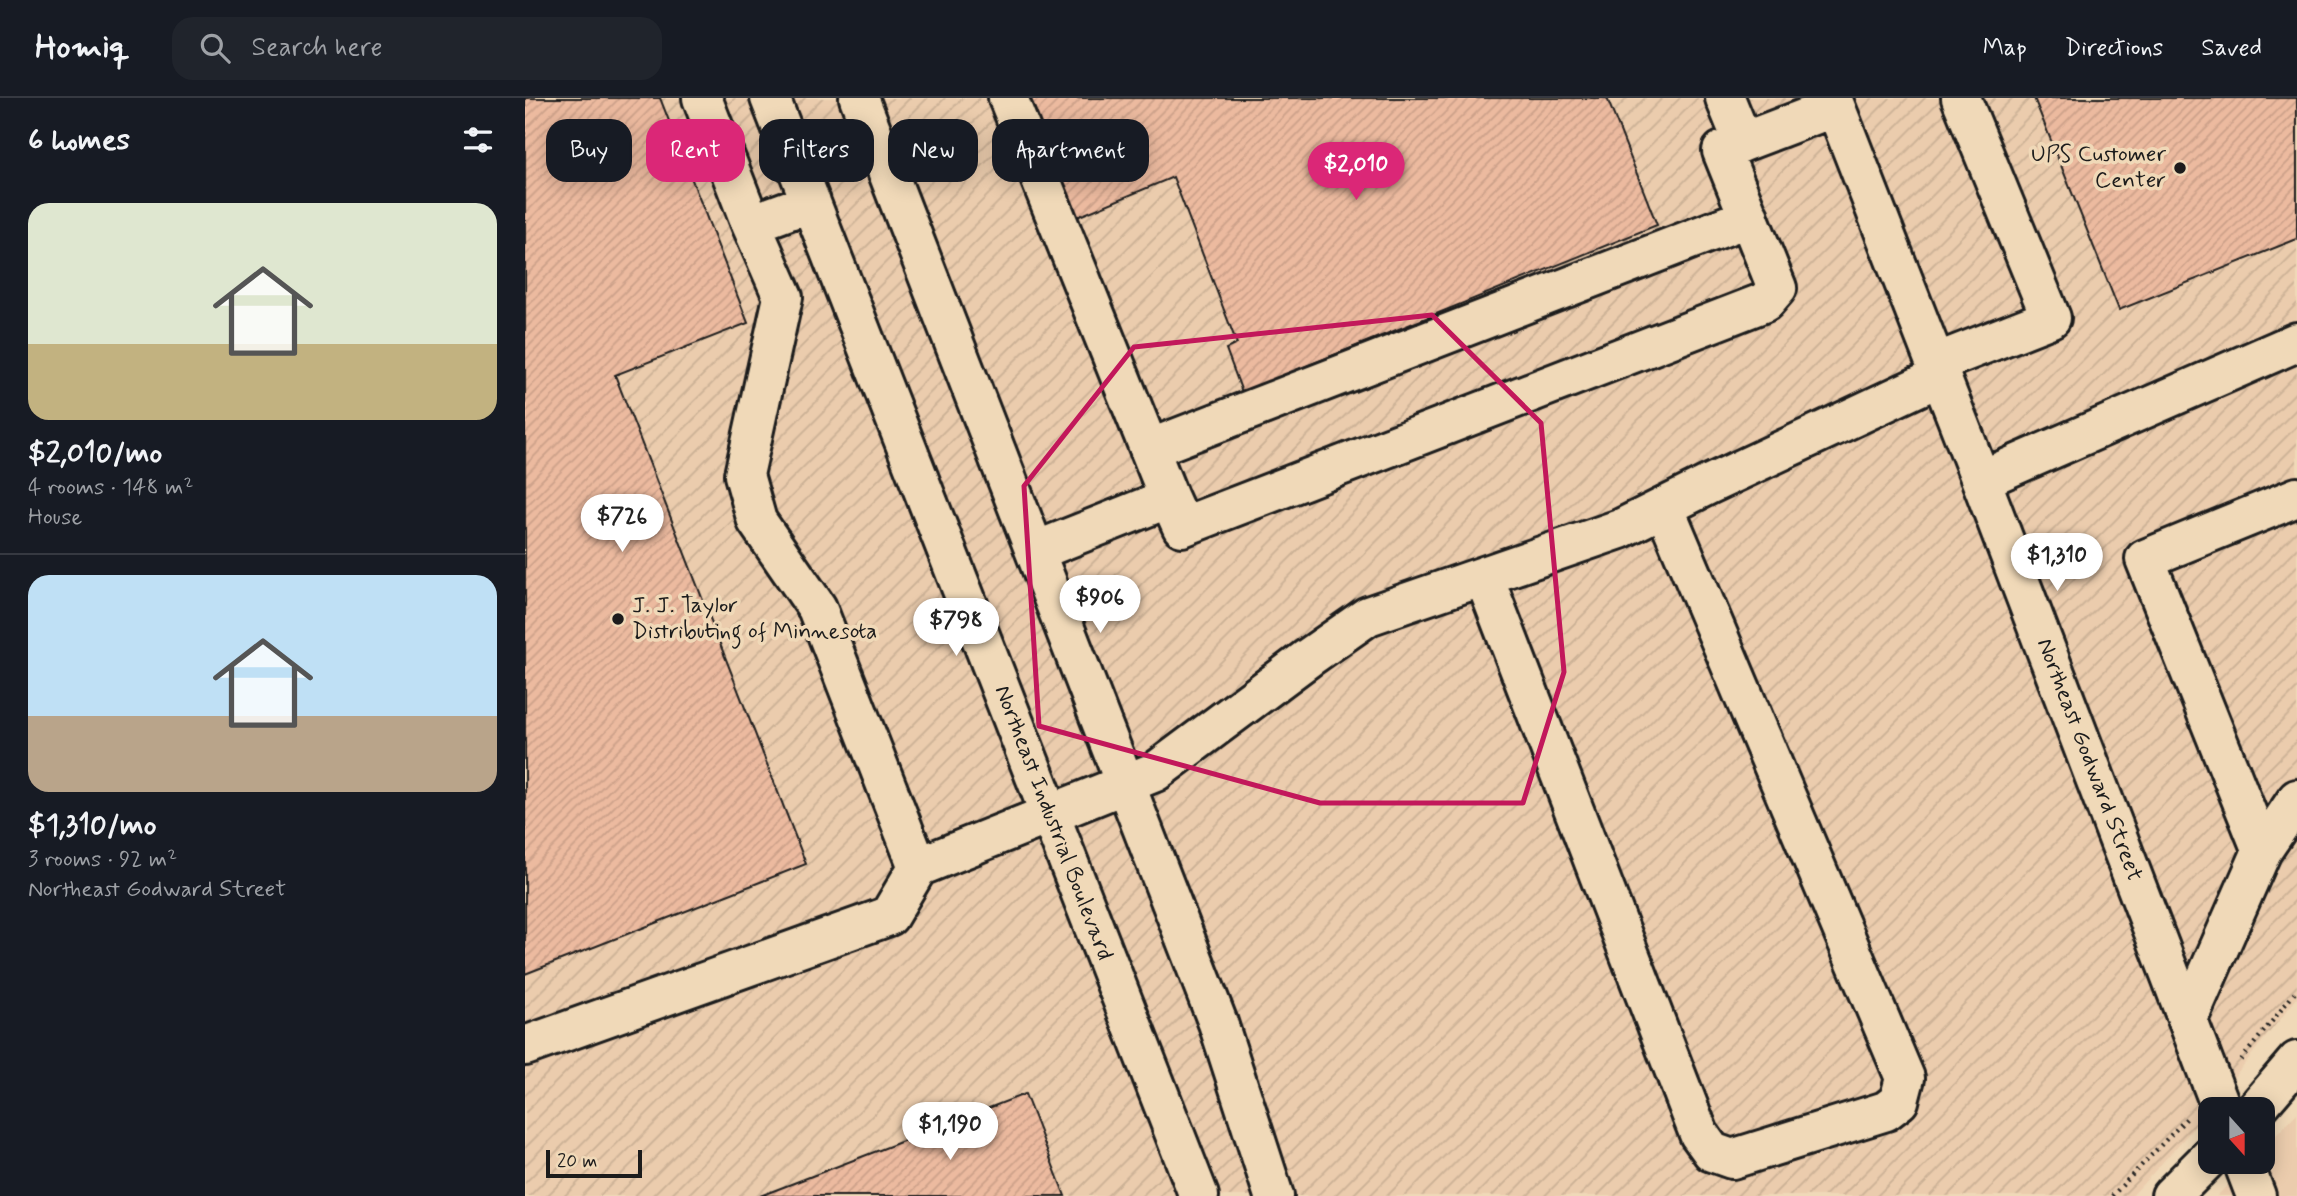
<!DOCTYPE html>
<meta charset="utf-8">
<style>
:root{--surface:#171b24;--page:#20242c;--text:#f1f3f6;--muted:#9ea1a6;--line:#363941;--accent:#db2777}
body{margin:0;font-family:Mynerve,sans-serif;background:var(--page);color:var(--text);height:100vh;display:flex;flex-direction:column;font-size:26px;white-space:nowrap}
*{box-sizing:border-box;margin:0}
p{font-size:23px;color:var(--muted)}
.icon{flex:none;width:38px;height:38px;fill:none;stroke:currentColor;stroke-width:2;stroke-linecap:round;stroke-linejoin:round}
.map{position:relative;flex:1;overflow:hidden}
.details{display:flex;flex-direction:column;background:var(--surface);width:525px}
.details>*{flex:none}
.banner{position:absolute;left:21px;top:21px;width:665px;height:63px;display:flex;gap:14px}
.needle{width:46px;rotate:159deg}
.controls{position:absolute;left:1673px;top:999px;display:grid;gap:14px}
.controls a{display:grid;place-items:center;width:77px;height:77px;border-radius:14px;background:var(--surface);box-shadow:0 4px 18px #0003;font-size:35px}
.scale{position:absolute;left:21px;bottom:18px;width:96px;box-sizing:border-box;padding-left:7px;border:4px solid #1c1c1c;border-top:0;font-size:19px;line-height:24px;white-space:nowrap;color:#1c1c1c;-webkit-text-stroke:5px #f0d9b8;paint-order:stroke}
.price{position:absolute;translate:-50% -60px;padding:0 16px;border-radius:24px;background:#fff;color:#222;font-size:23px;line-height:46px;filter:drop-shadow(0 2px 4px #0008)}
.price::after{content:'';position:absolute;left:50%;top:42px;width:21px;height:16px;margin-left:-10px;background:inherit;clip-path:polygon(0 0,100% 0,50% 100%)}
.price.selected{background:var(--accent);color:#fff}
ul{padding:0;list-style:none}
li{display:grid;align-content:center;gap:14px;height:371px;padding:0 28px}
li+li{border-top:2px solid var(--line)}
li span{display:grid;place-items:center;height:217px;border-radius:21px;color:#555}
li>.icon{margin-inline-start:auto}
span .icon{width:126px;height:126px;fill:#fffc;stroke-width:1}
li b{font-size:30px}
h2{display:flex;justify-content:space-between;align-items:center;height:84px;padding:0 28px;font-size:30px}
.pill{padding:0 24px;border-radius:21px;background:var(--surface);box-shadow:0 4px 18px #0003;font-size:24px;line-height:63px}
.pill.selected{background:var(--accent);color:#fff}
header{display:flex;align-items:center;gap:42px;box-sizing:border-box;height:98px;padding:0 35px;background:var(--surface);border-bottom:2px solid var(--line)}
header strong{font-size:33px}
nav{display:flex;gap:38px;margin-inline-start:auto;font-size:24px}
.search{width:490px;height:63px;background:var(--page);display:flex;align-items:center;gap:18px;box-sizing:border-box;padding:0 24px;border-radius:21px;color:var(--muted);font-size:26px}
main{display:flex;flex:1;min-height:0}
.map>svg:first-child{display:block}
</style>
<header>
<strong>Homiq</strong>
<div class="search"><svg class="icon" aria-label="search" viewBox="0 0 24 24"><circle cx="10" cy="10" r="6"/><path d="M15 15l6 6"/></svg>Search here</div>
<nav><a>Map</a><a>Directions</a><a>Saved</a></nav>
</header>
<main>
<section class="details">
<h2>6 homes<svg class="icon" aria-label="filters" viewBox="0 0 24 24"><path d="M4 7h16M4 17h16"/><circle cx="9" cy="7" r="2"/><circle cx="15" cy="17" r="2"/></svg></h2>
<ul>
<li><span style="background:linear-gradient(#dfe7d0 65%,#c2b280 0)"><svg class="icon" aria-label="home" viewBox="0 0 24 24"><path d="M3 11l9-7 9 7M6 9v11h12V9"/></svg></span><div><b>$2,010/mo</b><p>4 rooms · 148 m²</p><p>House</p></div></li>
<li><span style="background:linear-gradient(#bfe0f5 65%,#b9a48a 0)"><svg class="icon" aria-label="home" viewBox="0 0 24 24"><path d="M3 11l9-7 9 7M6 9v11h12V9"/></svg></span><div><b>$1,310/mo</b><p>3 rooms · 92 m²</p><p>Northeast Godward Street</p></div></li>
</ul>
</section>
<div class="map">
<svg width="1772" height="1098" viewBox="0 0 1772 1098">
<defs>
<pattern id="industrial-furrows" width="10" height="10" patternUnits="userSpaceOnUse" patternTransform="scale(1.75)"><rect width="10" height="10" fill="#ebccad"/><path d="M-1 1l2-2M0 10L10 0M9 11l2-2" fill="none" stroke="#c9af94"/></pattern>
<pattern id="building-hatch" width="6" height="6" patternUnits="userSpaceOnUse" patternTransform="scale(1.75)"><rect width="6" height="6" fill="#ecba9f"/><path d="M-1 1l2-2M0 6l6-6M5 7l2-2" fill="none" stroke="#ca9f88"/></pattern>
</defs>
<rect width="100%" height="100%" fill="#f0d9b8"/>
<filter id="ink" filterUnits="userSpaceOnUse"><feTurbulence type="fractalNoise" baseFrequency=".0143" numOctaves="2"/><feDisplacementMap in="SourceGraphic" scale="14" xChannelSelector="R" yChannelSelector="G"/><feConvolveMatrix kernelMatrix="1 2 1 2 8 2 1 2 1" color-interpolation-filters="sRGB"/></filter>
<g filter="url(#ink)">
<path fill="#ebccad" d="M1772 1015V1098H1692L1725 1064H1738V1051Z"/>
<path fill="url(#industrial-furrows)" d="M0 0H1772V900L1665 1034 1607 1098H0Z"/>
<path fill="url(#building-hatch)" stroke="#1c1c1c" stroke-width="2" d="M0 0H135L223 225 90 277 281 766 0 876Z
M501 0H1082L1132 127 717 294 701 251 712 246 648 79 550 120 515 28 501 35Z
M1509 0H1772V141L1594 212Z
M500 996 540 1098H235Z"/>
<g fill="none" stroke-linecap="round" stroke-linejoin="round">
<defs>
<path id="minor" d="M177 0 226 126 258 199 219 377 232 423 292 510 393 769
M245 0 674 1098
M334 0 693 925 749 1098
M483 0 644 400 511 453
M1307 0 1456 382 1697 1012
M1218 44 1310 9
M226 126 286 104
M1411 265 1526 220 1436 0
M624 351 1224 119
M1456 382 1772 244
M644 400 657 429 1240 204 1252 190 1197 53 1218 44 1200 0
M959 479 1174 1036 1187 1054 1207 1061 1361 1013 1374 1003 1380 980 1139 409
M1737 753 1620 461 1772 399
M1663 921 1737 753 1772 701
M0 948 364 818 393 769 630 674 783 560 843 518 1095 431 1183 387 1416 278
M1718 1064 1731 1098"/>
<path id="major" d="M1730 1012 1772 963
M1646 1098 1685 1059"/>
</defs>
<use href="#minor" stroke="#1c1c1c" stroke-width="44"/>
<use href="#major" stroke="#1c1c1c" stroke-width="44"/>
<path stroke="#1c1c1c" stroke-width="4.5" stroke-dasharray="2 5" stroke-linecap="butt" d="M1716 962 1772 892
M1587 1098 1662 1020"/>
<use href="#minor" stroke="#f0d9b8" stroke-width="38"/>
<use href="#major" stroke="#f0d9b8" stroke-width="38"/>
</g>
</g>
<path fill="none" stroke="#c2185b" stroke-width="5" stroke-linejoin="round" d="M907 217 1016 325 1039 574 998 705H795L514 628 499 388 609 249Z"/>
<g fill="#1c1c1c" stroke="#f0d9b8" stroke-width="2.5">
<circle cx="1655" cy="70" r="7"/>
<circle cx="93" cy="521" r="7"/>
</g>
<g text-anchor="middle" dominant-baseline="central" stroke-width="7" stroke-linejoin="round" paint-order="stroke">
<g font-size="23" fill="#1c1c1c" stroke="#f0d9b8" text-anchor="end">
<text x="1641" y="57">UPS Customer<tspan x="1641" dy="26">Center</tspan></text>
<text x="107" y="508" text-anchor="start">J. J. Taylor<tspan x="107" dy="26">Distributing of Minnesota</tspan></text>
</g>
<g font-size="23" fill="#1c1c1c" stroke="#f0d9b8">
<text transform="translate(1564 662) rotate(69)">Northeast Godward Street</text>
<text transform="translate(528 725) rotate(69)">Northeast Industrial Boulevard</text>
</g>
</g>
</svg>
<div class="controls">
<a><svg class="needle" viewBox="-14 -14 28 28"><path d="M0-13l5 13h-10z" fill="#e53935"/><path d="M0 13l5-13h-10z" fill="#9ea1a6"/></svg></a>
</div>
<div class="scale">20 m</div>
<b class="price selected" style="left:831px;top:104px">$2,010</b>
<b class="price" style="left:97px;top:456px">$726</b>
<b class="price" style="left:1532px;top:495px">$1,310</b>
<b class="price" style="left:575px;top:537px">$906</b>
<b class="price" style="left:431px;top:560px">$798</b>
<b class="price" style="left:425px;top:1064px">$1,190</b>
<div class="banner">
<a class="pill">Buy</a>
<a class="pill selected">Rent</a>
<a class="pill">Filters</a>
<a class="pill">New</a>
<a class="pill">Apartment</a>
</div>
</div>
</main>
